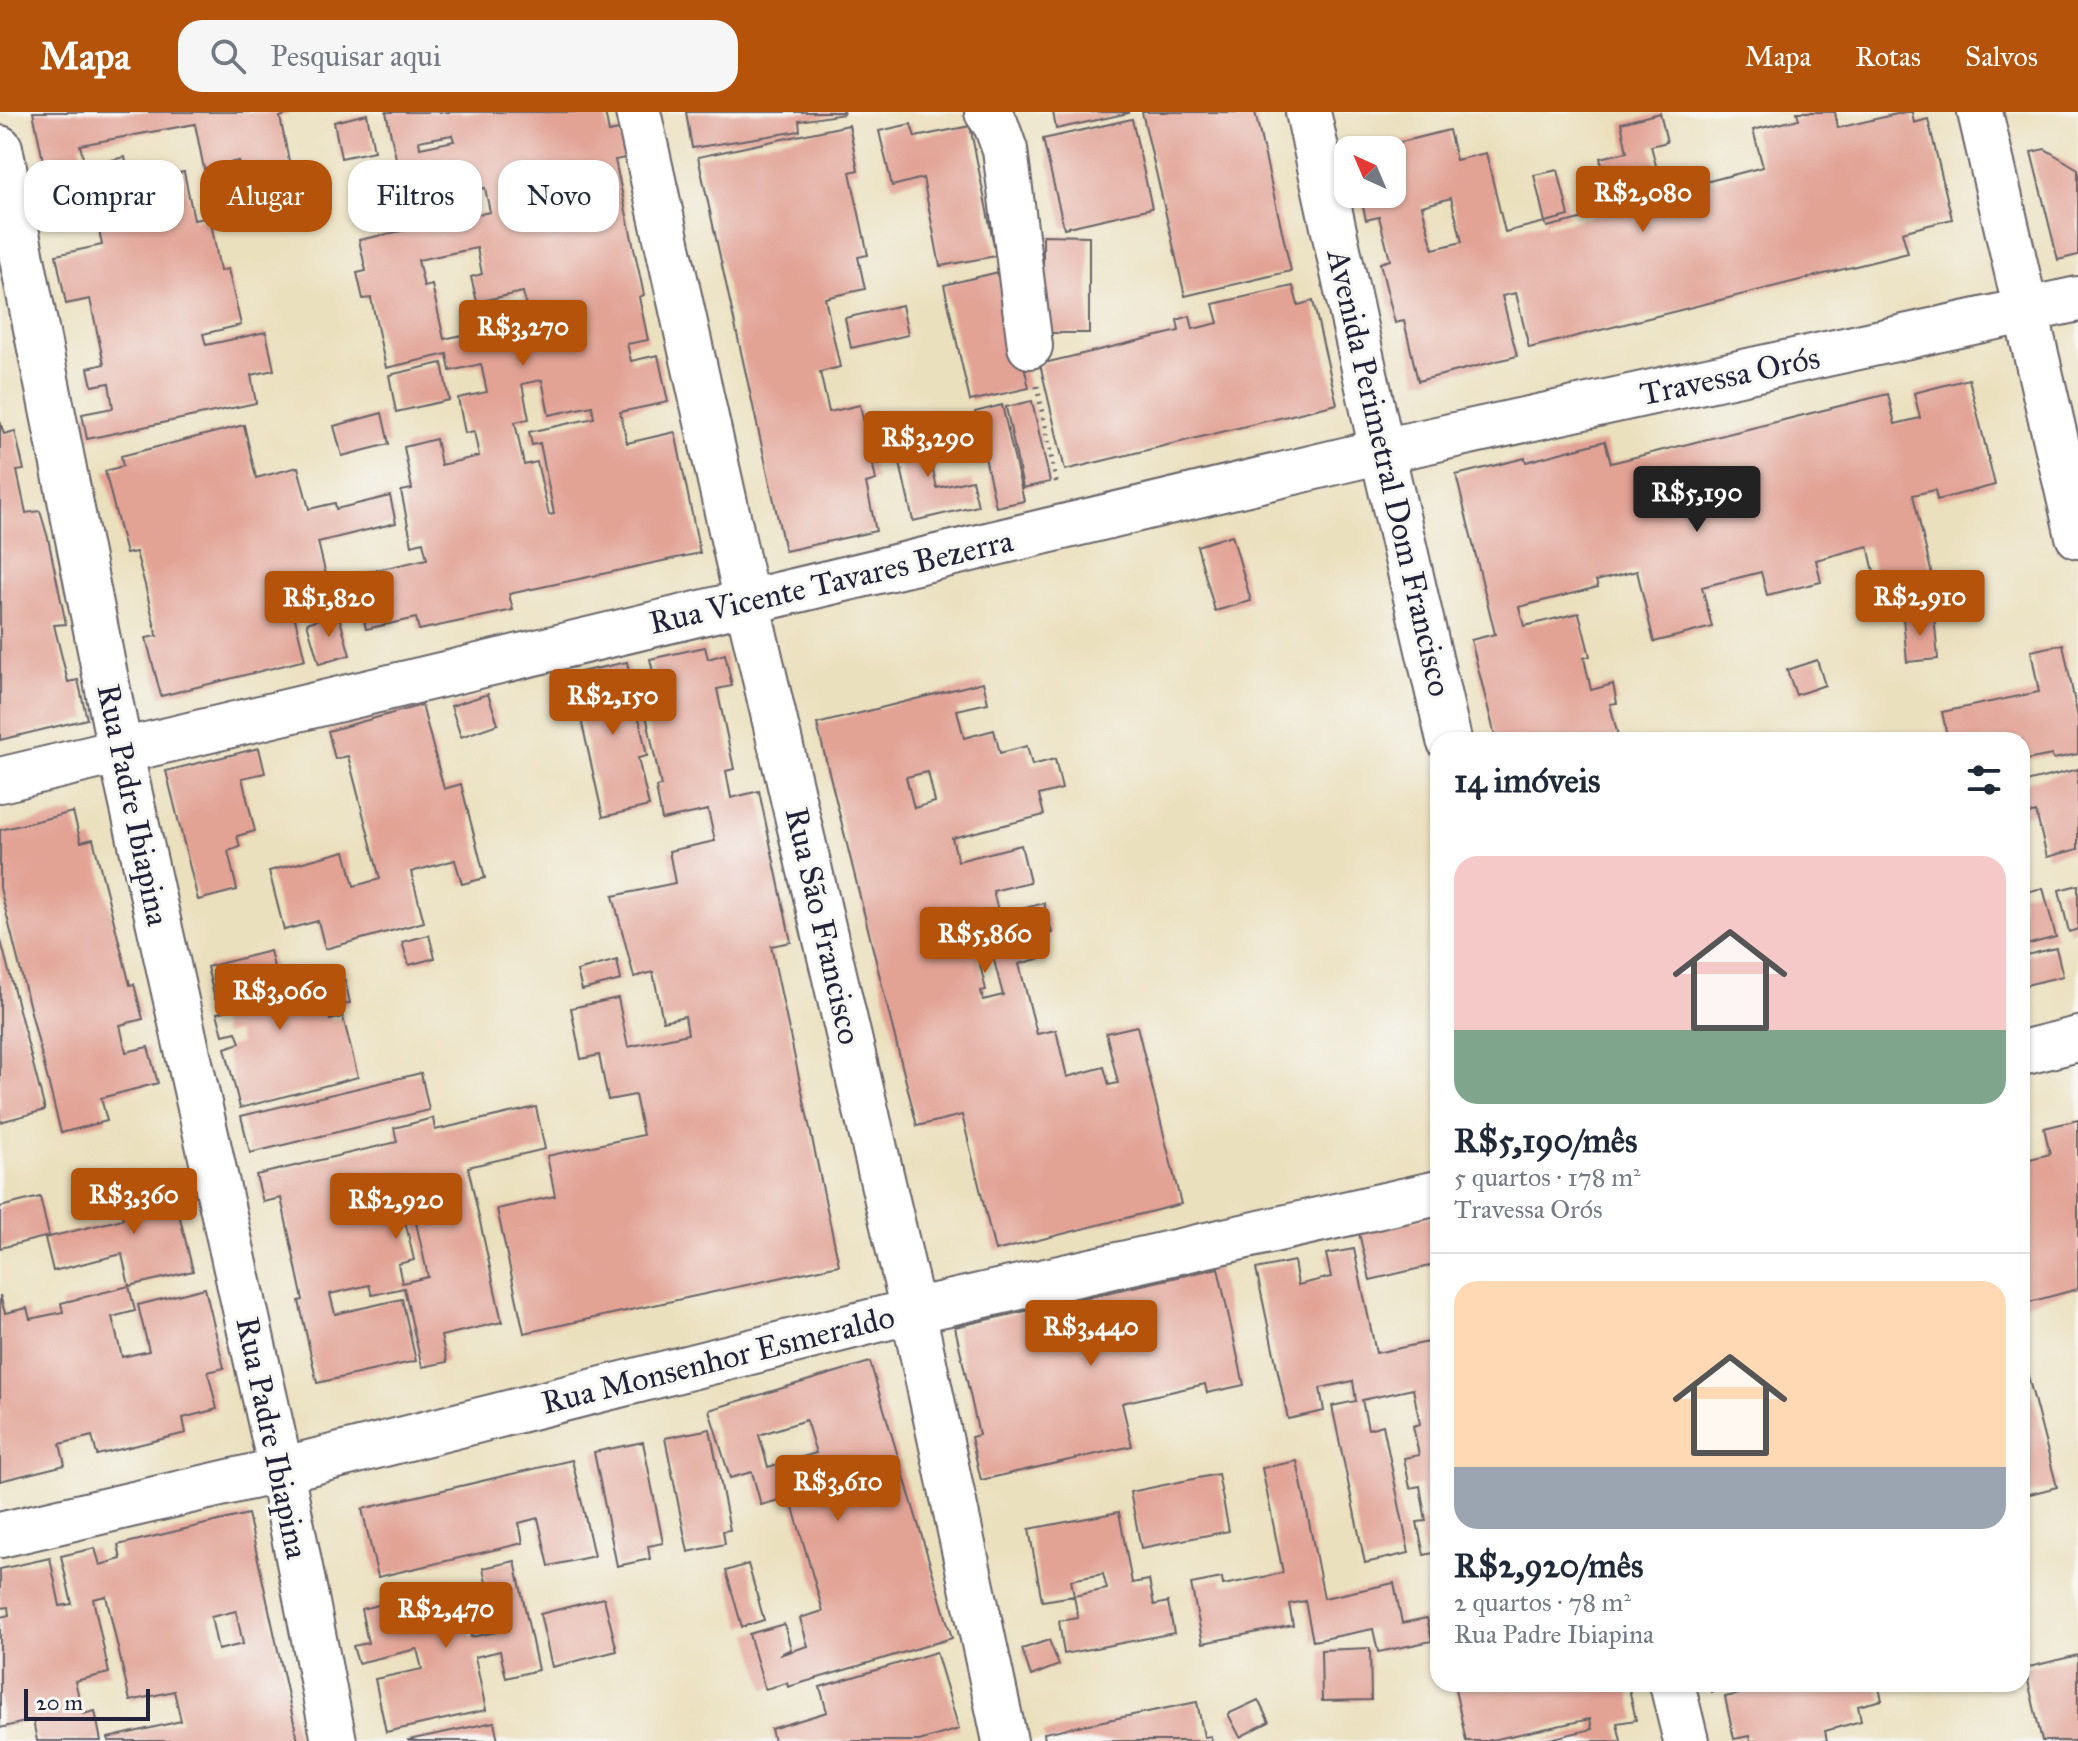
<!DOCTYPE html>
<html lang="pt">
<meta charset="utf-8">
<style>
:root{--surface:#fff;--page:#f6f6f7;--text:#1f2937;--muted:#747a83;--line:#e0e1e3;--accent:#b45309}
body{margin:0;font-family:"IM FELL Great Primer",serif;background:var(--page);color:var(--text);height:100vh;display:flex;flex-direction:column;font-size:30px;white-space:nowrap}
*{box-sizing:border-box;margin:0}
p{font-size:26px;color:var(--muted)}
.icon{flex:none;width:44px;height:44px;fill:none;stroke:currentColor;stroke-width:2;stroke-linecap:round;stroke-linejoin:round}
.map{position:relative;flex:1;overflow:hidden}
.details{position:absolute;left:1430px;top:620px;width:600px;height:960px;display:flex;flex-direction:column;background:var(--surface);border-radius:24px;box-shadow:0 2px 6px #0004}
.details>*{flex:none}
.hud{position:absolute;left:24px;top:48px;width:760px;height:72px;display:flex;gap:16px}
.needle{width:52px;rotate:316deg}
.buttons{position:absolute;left:1334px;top:24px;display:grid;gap:16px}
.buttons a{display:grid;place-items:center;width:72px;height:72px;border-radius:16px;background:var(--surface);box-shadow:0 2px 6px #0004;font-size:40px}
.scale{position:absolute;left:24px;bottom:20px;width:126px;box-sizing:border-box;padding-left:8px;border:4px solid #22223b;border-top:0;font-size:22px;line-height:28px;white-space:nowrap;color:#22223b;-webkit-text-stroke:6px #f6f6f2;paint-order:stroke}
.price{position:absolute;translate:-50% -68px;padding:0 18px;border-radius:8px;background:var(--accent);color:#fff;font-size:26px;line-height:52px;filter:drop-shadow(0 2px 4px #0008)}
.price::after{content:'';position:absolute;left:50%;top:48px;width:24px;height:18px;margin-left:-12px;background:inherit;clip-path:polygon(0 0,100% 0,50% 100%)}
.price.on{background:#222;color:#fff}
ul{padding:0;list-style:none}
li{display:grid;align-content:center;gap:16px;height:424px;padding:0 24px}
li+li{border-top:2px solid var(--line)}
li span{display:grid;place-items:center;height:248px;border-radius:24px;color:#555}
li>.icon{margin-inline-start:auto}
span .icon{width:144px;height:144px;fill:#fffc;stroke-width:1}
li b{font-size:34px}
h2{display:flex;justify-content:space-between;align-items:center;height:96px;padding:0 24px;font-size:34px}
.tag{padding:0 28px;border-radius:24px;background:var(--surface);box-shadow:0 2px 6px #0004;font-size:28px;line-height:72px}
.tag.on{background:var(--accent);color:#fff}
header{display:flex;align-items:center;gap:48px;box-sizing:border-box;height:112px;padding:0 40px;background:var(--accent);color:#fff}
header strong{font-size:38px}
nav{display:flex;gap:44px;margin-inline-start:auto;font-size:28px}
.search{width:560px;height:72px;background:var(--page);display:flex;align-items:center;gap:20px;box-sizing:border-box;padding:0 28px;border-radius:24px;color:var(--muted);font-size:30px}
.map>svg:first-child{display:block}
</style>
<header>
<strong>Mapa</strong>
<div class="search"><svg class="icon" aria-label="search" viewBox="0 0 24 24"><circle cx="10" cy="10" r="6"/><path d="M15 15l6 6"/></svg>Pesquisar aqui</div>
<nav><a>Mapa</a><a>Rotas</a><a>Salvos</a></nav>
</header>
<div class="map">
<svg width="2078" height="1629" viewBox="0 0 2078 1629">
<rect width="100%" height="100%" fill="#f6f6f2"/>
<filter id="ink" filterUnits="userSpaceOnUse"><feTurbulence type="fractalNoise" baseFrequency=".0125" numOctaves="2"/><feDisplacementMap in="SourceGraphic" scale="16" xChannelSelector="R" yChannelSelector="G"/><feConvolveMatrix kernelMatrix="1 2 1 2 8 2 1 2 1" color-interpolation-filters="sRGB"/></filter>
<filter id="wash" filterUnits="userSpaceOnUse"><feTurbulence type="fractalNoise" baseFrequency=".006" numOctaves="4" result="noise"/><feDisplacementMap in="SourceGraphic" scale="32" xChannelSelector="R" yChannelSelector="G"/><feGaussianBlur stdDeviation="1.8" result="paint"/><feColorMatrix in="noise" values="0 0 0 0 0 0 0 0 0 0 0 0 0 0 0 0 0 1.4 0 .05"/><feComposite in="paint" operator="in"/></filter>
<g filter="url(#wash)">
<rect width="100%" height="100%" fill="#ebe0be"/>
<g id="blocks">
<path fill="#e2a395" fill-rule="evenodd" d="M33 0H295L280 5 297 88 248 99 238 49 204 57 195 12 80 33 85 54 125 45 135 94 150 92 145 68 184 60 194 108 210 105 220 159 228 157 241 213 203 222 206 233 266 220 274 258 251 263 256 291 87 327 82 302 113 296 109 271 92 274 88 256 104 252 90 187 66 192 56 143 102 133 96 103 56 112Z
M386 0H605L609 20 619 18 625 46 615 48 644 183 639 185 648 228 627 232 631 249 658 243 668 290 620 300 627 331 675 320 700 441 509 482 513 498 419 518 416 506 366 517 354 463 427 447 423 430 412 433 401 379 412 377 404 335 436 327 441 353 479 344 474 319 465 321 458 286 487 280 481 252 450 259 447 242 386 256 371 186 363 187 357 161 366 159 359 128 490 100 485 76 425 89 420 61 400 65ZM452 23 454 29 420 36 419 29ZM477 136 482 162 471 165 477 190 523 180 529 208 444 227 432 173 424 175 418 148ZM542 268 549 303 592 294 594 306 529 320 532 333 540 331 554 402 549 403 537 350 524 353 515 310 529 307 522 272Z
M686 0H844V2L799 9 800 19 692 36Z
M1053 0H1129V1L1056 17Z
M1142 0H1255L1291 159 1185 184Z
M1797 0H1835L1838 16 1905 0H1912L1914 11 1928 7 1952 107 1902 120 1908 141 1529 236 1516 181 1502 184 1517 244 1418 269 1404 209 1395 211 1380 151 1390 148 1379 105 1366 108 1360 82H1392V38H1379L1378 36 1449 18 1456 48 1486 41 1505 120 1545 110 1547 115 1613 99 1600 46 1627 40 1621 11 1660 1 1667 30 1651 34 1663 81 1763 55 1753 18 1799 7ZM1451 86 1462 130 1433 137 1422 94Z
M367 2 374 39 341 46 334 10Z
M1132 7 1152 96 1064 116 1043 27Z
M911 12 915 25 970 14 996 144 940 154 923 66 892 74 879 19Z
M849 13 858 58 850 60 868 143 858 145 865 177 825 186 840 255 820 260 829 300 860 293 876 368 866 371 876 419 785 439 698 45Z
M2045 37 2078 57V143L2058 148 2031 40Z
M1558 58 1569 104 1545 110 1534 63Z
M1043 123 1089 124V221H1043Z
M1003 159 1029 276 970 289 944 173Z
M1293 174 1298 193 1313 189 1337 292 1065 358 1040 252 1179 219 1177 208 1190 204 1193 217 1218 211 1213 192Z
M902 193 908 223 851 236 845 206Z
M442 251 449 288 396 300 389 263Z
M1969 267 1995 373 1937 388 1935 378 1913 383 1932 463 1878 477 1868 434 1816 448 1821 470 1767 483 1761 460 1702 475 1712 515 1654 530 1637 459 1596 469 1598 475 1519 495 1524 514 1579 501 1590 544 1584 546 1591 578 1613 572 1617 591 1610 592 1619 628H1496L1471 528 1495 522 1456 363 1525 346 1526 350 1605 329 1611 351 1888 282 1895 312 1920 306 1914 281Z
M1032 289 1050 370 1023 376 1006 295Z
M1002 293 1024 389 996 395 975 300Z
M382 301 389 332 342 344 334 314Z
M0 309 4 322 15 319 24 358 17 359 26 401 40 399 48 426 66 512 54 513 68 570 78 568 87 607 0 628Z
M244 313 256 366 298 355 309 397 335 391 336 397 390 384 396 411 318 430 330 480 291 490 305 548 161 584 146 526 157 524 145 473 136 440 126 442 105 359 123 354 121 344Z
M923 314 937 376 972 368 978 394 913 409 893 320Z
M1232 423 1251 489 1215 499 1197 434Z
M338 501 350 543 319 552 307 511Z
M1934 503 1938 547 1907 550 1903 506Z
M2063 532 2078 606V642L2053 647 2052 643 2022 649V628H1948L1942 600 2039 580 2031 539Z
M705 535 708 547 725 542 732 574 717 577 734 657 726 659 731 686 759 679 791 830 771 834 839 1153 524 1221 497 1097 555 1084 547 1044 643 1023 635 983 608 988 599 943 581 947 571 896 618 886 628 935 688 922 685 904 663 909 653 860 634 865 613 784 675 771 669 739 715 729 708 698 662 708 656 675 661 674 644 593 660 590 650 547Z
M1817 548 1825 573 1796 583 1787 558Z
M627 550 647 644 638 646 649 694 603 705 571 562Z
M983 570 988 591 957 598 964 626 994 618 1000 641 1027 634 1032 653 1055 647 1062 677 1039 683 1044 703 952 726 958 749 1021 733 1030 770 993 779 999 803 1044 791 1052 821 1044 824 1049 844 1019 852 1037 922 1056 918 1067 965 1104 955 1109 973 1118 971 1106 921 1137 914 1181 1092 995 1139 962 1003 917 1014 817 612ZM928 660 935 690 914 696 906 665ZM991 837 1003 883 983 888 981 879 986 878 977 840Z
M488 582 498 612 461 625 451 594Z
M422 593 444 677 461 672 485 766 462 772 455 748 411 760 424 810 325 837 318 809 284 818 269 759 345 739 354 774 380 767 348 644 335 647 328 619Z
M259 636 265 661 242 666 255 719 237 724 240 735 228 739 237 778 198 788 166 659Z
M2078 657V737L2047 745 2036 700 2022 704V671Z
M73 700 81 730 93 727 130 873 134 872 143 907 120 913 126 940 148 935 158 971 101 986 107 1009 61 1021 0 776V718Z
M2078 773V817L2069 820 2059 778Z
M2043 776 2056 825 2022 834V781Z
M429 823 435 846 409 853 402 830Z
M0 825 45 998 0 1010Z
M2056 836 2063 864 2022 874V844Z
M270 839 281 884 345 868 350 891 327 897 330 908 343 905 358 965 240 996 225 936 240 931 236 920 223 923 217 901 232 897 229 883 215 887 207 855Z
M617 848 621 868 582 878 577 859Z
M421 961 429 998 250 1041 241 1004Z
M536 995 545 1037 468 1055 502 1210 441 1224 447 1250 422 1255 404 1176 372 1183 369 1173 330 1182 335 1202 402 1187 416 1249 317 1271 299 1189 303 1188 281 1086 263 1090 256 1063 397 1030 394 1016 433 1006 435 1018ZM413 1097 428 1165 402 1171 398 1152 414 1148 403 1100Z
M2078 1008V1177L2022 1192V1049L2050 1042 2044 1016Z
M180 1062 188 1092 177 1094 193 1159 129 1174 122 1142 53 1159 45 1126 123 1107 118 1091 134 1087 132 1074Z
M40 1085 49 1124 0 1136V1095Z
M1438 1102V1152L1370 1168 1359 1121Z
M1354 1137 1376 1241 1438 1228V1440L1424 1443 1417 1410 1426 1409 1420 1374 1410 1376 1404 1346 1419 1343 1413 1314 1420 1312 1413 1277 1362 1288 1368 1317 1383 1313 1409 1441 1365 1451 1332 1294 1356 1289 1353 1269 1320 1276 1324 1299 1288 1307 1256 1157 1294 1149 1298 1173 1331 1165 1326 1142Z
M1218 1156 1244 1273 1207 1281 1205 1272 1122 1291 1132 1334 981 1368 971 1325 979 1323 955 1215Z
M129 1174 135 1199 112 1205 122 1245 149 1239 138 1193 205 1176 224 1256 208 1260 217 1297 183 1306 186 1321 97 1343 92 1324 60 1332 65 1353 0 1369V1183L5 1201 27 1196 30 1207 63 1200 61 1191Z
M2022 1241 2057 1375 2022 1384Z
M870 1250 952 1526 788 1575 787 1571 765 1577 749 1522 784 1512 791 1537 779 1543 808 1534 800 1506 823 1499 790 1385 761 1393 752 1360 730 1366 709 1298ZM806 1308 816 1341 768 1355 759 1323Z
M710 1317 730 1418 723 1419 725 1432 688 1440 665 1326Z
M643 1330 663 1431 648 1434 650 1447 617 1454 594 1340Z
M572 1348 594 1444 549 1454 538 1406 519 1411 523 1431 378 1465 362 1397Z
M1297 1349 1324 1486 1394 1471 1402 1511 1427 1506 1432 1529 1378 1540 1373 1517 1313 1529 1305 1489 1289 1492 1293 1513 1203 1531 1191 1472 1222 1466 1223 1473 1283 1461 1262 1356Z
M1218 1362 1229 1419 1141 1436 1130 1380Z
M1119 1400 1132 1471 1149 1468 1154 1493 1168 1490 1174 1521 1064 1542 1059 1509 1078 1506 1074 1484 1107 1477 1103 1462 1071 1468 1074 1484 1042 1489 1029 1417Z
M248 1402 298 1629H109L108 1626 181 1609 174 1579 130 1589 106 1484 93 1487 109 1561 75 1569 83 1602 95 1599 101 1629H37L33 1608 0 1616V1505L9 1503 8 1495 0 1496V1457L50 1446 60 1494 72 1492 61 1444 95 1436 100 1453 121 1447 118 1433ZM236 1499 243 1532 218 1538 211 1505Z
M515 1449 538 1558 506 1566 500 1539 475 1545 486 1598 386 1620 375 1567 422 1557 417 1537 358 1551 353 1534 368 1531 361 1497 460 1475 471 1525 496 1520 483 1456Z
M748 1452 764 1508 742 1515 726 1459Z
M604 1486 617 1539 552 1555 540 1502Z
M1049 1528 1059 1553 1031 1564 1022 1537Z
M1370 1536 1371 1588 1322 1589 1321 1538Z
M936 1540 959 1617 919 1629H774L771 1617 827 1600 820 1575Z
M2078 1543V1629H2042L2025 1556Z
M1454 1572H1628L1636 1608 1617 1611 1621 1629H1541L1592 1617 1590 1607 1487 1629H1466Z
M1710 1572H1878L1882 1588 1858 1594 1861 1609 1825 1619 1827 1629H1750L1749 1624 1734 1627 1725 1585 1739 1582 1737 1573 1712 1580Z
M1258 1588 1269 1610 1240 1625 1228 1602Z
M1197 1590 1204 1625 1211 1624 1212 1629H1045L1044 1621Z
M494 1610 498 1629H409L408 1628Z"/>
</g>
</g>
<g filter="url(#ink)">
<use href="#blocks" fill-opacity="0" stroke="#686469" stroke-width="2"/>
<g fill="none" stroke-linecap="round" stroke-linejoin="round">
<defs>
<path id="minor" d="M638 0 747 490 913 1199 1005 1629
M987 0 996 13 1005 38 1030 234
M1308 0 1382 339 1449 628
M1980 0 2078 424
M0 36 120 638 281 1358 334 1629
M0 668 1382 339 2078 187
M2022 941 2078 927
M0 1423 281 1358 913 1199 1438 1081
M1672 1572 1686 1629"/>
</defs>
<use href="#minor" stroke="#686469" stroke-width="48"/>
<path stroke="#686469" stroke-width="5" stroke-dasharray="2 6" stroke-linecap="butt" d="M1037 274 1057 374"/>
<use href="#minor" stroke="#fff" stroke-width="44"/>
</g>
</g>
<g text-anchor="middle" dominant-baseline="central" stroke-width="6" stroke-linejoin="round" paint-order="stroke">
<g font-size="32" fill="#22223b" stroke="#f6f6f2">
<text transform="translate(1730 264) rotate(-12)">Travessa Orós</text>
<text transform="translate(1389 361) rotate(77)">Avenida Perimetral Dom Francisco</text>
<text transform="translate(831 470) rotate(-13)">Rua Vicente Tavares Bezerra</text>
<text transform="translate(133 693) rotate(78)">Rua Padre Ibiapina</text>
<text transform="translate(823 814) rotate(77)">Rua São Francisco</text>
<text transform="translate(718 1248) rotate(-14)">Rua Monsenhor Esmeraldo</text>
<text transform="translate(272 1326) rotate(78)">Rua Padre Ibiapina</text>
</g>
</g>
</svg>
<div class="buttons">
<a><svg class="needle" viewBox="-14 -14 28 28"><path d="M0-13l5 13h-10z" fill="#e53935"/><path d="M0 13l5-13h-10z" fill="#747a83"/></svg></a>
</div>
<div class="scale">20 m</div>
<b class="price" style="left:1643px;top:122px">R$2,080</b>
<b class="price" style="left:523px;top:256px">R$3,270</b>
<b class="price" style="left:928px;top:367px">R$3,290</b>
<b class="price on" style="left:1697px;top:422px">R$5,190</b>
<b class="price" style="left:1920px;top:526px">R$2,910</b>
<b class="price" style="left:329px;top:527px">R$1,820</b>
<b class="price" style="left:613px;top:625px">R$2,150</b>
<b class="price" style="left:985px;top:863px">R$5,860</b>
<b class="price" style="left:280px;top:920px">R$3,060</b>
<b class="price" style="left:134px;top:1124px">R$3,360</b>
<b class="price" style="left:396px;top:1129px">R$2,920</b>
<b class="price" style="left:1091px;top:1256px">R$3,440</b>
<b class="price" style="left:838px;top:1411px">R$3,610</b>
<b class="price" style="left:446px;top:1538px">R$2,470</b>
<div class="hud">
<a class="tag">Comprar</a>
<a class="tag on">Alugar</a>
<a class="tag">Filtros</a>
<a class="tag">Novo</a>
</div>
<section class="details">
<h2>14 imóveis<svg class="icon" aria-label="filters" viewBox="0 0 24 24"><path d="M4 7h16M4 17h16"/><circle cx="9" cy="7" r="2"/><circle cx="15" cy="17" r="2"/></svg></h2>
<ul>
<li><span style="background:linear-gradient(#f6c9c9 70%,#7fa58c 0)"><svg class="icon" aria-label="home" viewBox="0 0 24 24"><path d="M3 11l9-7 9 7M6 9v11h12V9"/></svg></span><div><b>R$5,190/mês</b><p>5 quartos · 178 m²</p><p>Travessa Orós</p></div></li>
<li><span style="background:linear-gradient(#ffd9b3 75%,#9aa5b1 0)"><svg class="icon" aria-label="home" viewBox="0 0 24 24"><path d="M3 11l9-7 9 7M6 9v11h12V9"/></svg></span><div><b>R$2,920/mês</b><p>2 quartos · 78 m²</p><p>Rua Padre Ibiapina</p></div></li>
</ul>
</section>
</div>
